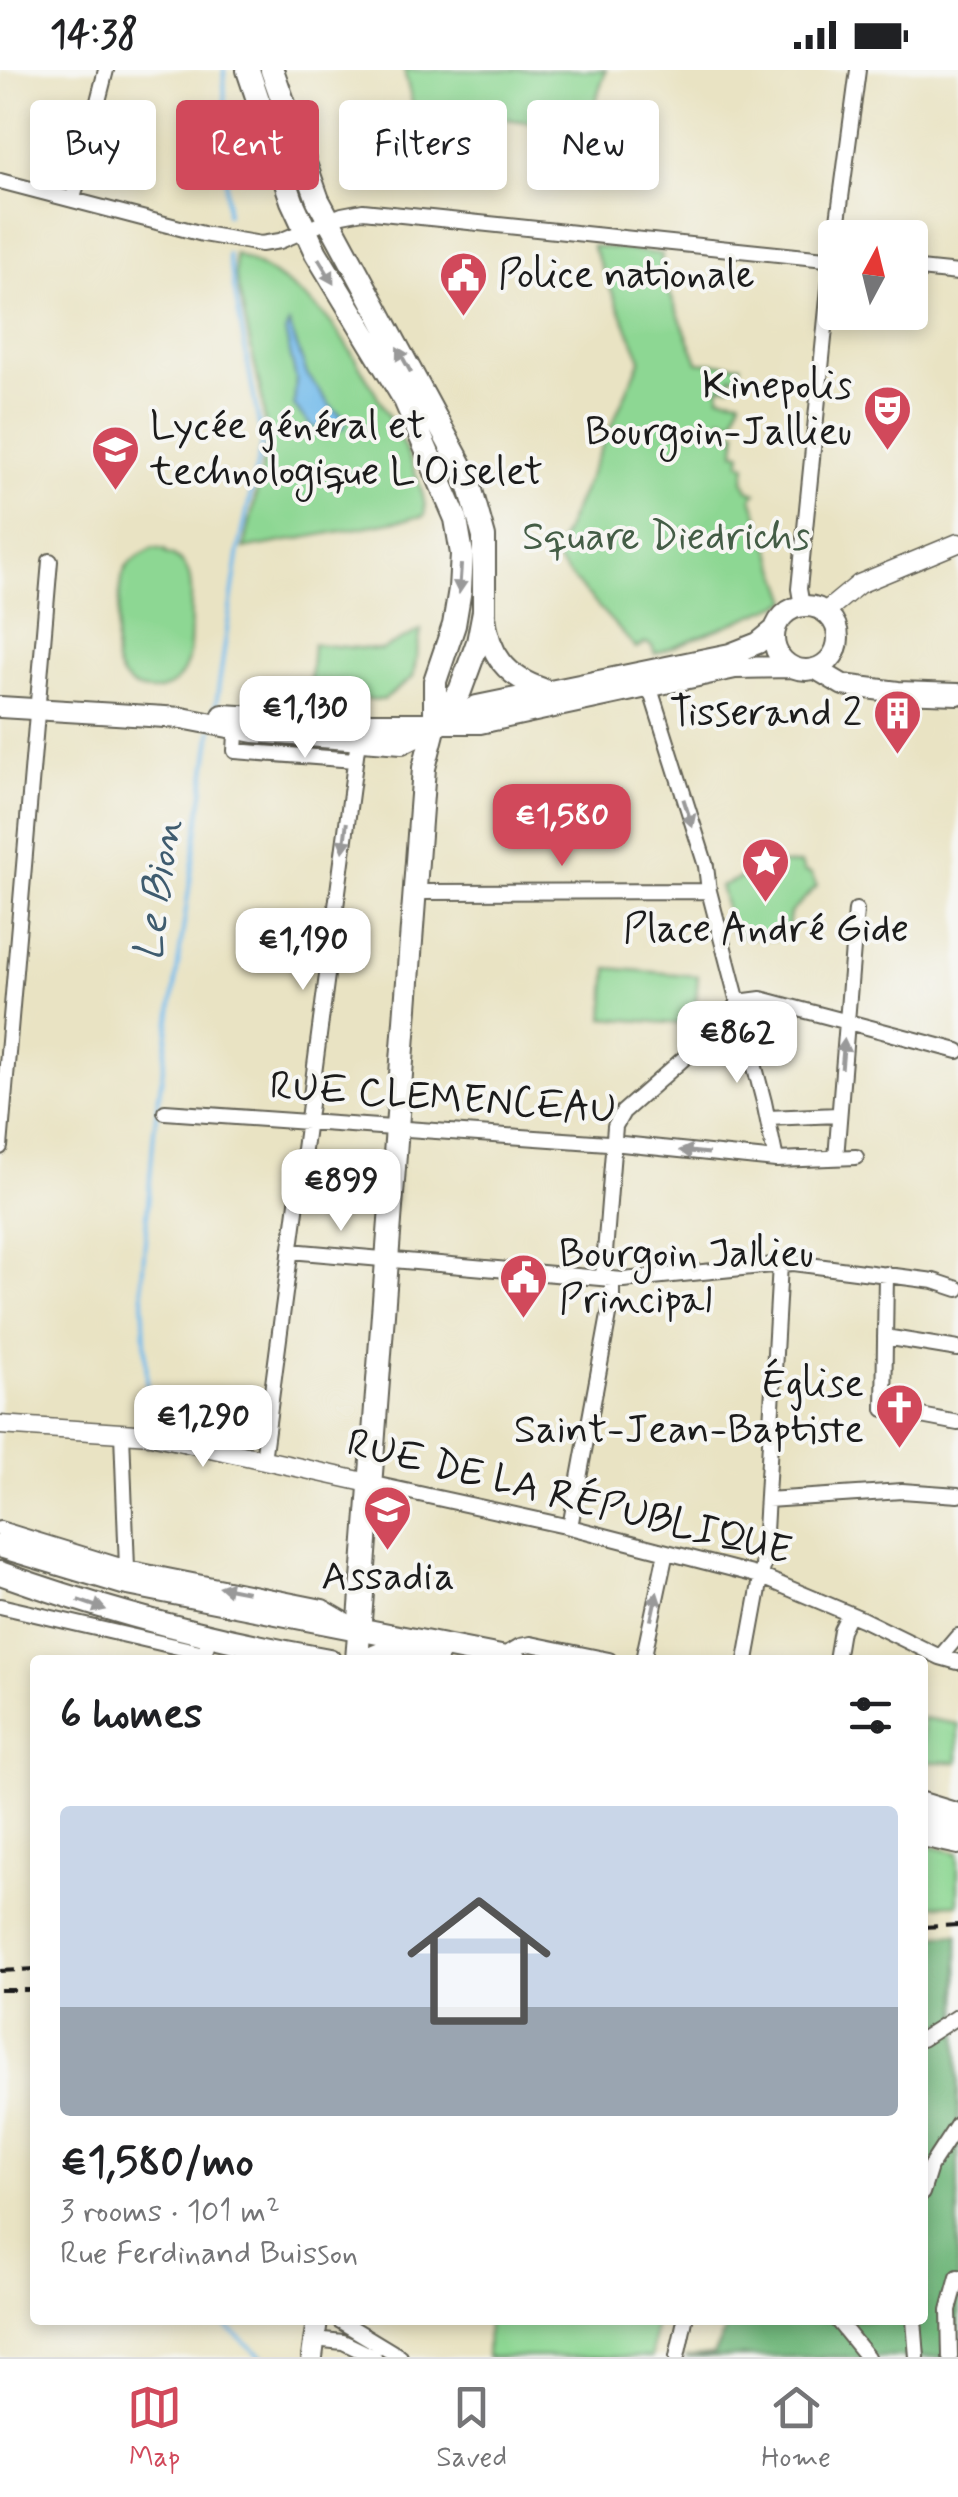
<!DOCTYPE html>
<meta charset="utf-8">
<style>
:root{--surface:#fff;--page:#f2f2f2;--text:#202124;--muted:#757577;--line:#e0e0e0;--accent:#d1495b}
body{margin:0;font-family:Mynerve,sans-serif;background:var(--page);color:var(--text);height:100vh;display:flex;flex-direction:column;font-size:38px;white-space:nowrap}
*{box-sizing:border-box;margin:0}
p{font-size:32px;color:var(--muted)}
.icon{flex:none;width:55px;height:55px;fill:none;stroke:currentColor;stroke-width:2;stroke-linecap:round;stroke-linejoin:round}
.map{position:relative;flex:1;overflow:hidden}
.panel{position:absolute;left:30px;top:1585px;width:898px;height:670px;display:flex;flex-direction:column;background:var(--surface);border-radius:10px;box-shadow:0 5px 15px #0003}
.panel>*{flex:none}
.guide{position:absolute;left:30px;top:30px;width:900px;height:90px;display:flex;gap:20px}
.needle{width:65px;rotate:7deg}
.fabs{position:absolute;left:818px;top:150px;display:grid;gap:20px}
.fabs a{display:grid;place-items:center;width:110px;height:110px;border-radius:10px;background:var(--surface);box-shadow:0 5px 15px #0003;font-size:50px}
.price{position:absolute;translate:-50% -85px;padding:0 22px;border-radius:20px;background:#fff;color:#222;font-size:32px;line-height:65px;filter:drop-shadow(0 2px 5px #0008)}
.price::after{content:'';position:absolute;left:50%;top:60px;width:30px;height:22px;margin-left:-15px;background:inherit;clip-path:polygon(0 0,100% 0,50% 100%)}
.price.on{background:var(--accent);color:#fff}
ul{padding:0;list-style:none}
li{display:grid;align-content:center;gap:20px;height:530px;padding:0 30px}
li+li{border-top:2px solid var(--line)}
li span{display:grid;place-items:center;height:310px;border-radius:10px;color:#555}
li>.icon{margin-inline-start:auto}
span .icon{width:180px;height:180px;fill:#fffc;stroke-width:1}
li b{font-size:42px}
h2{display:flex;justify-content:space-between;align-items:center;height:120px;padding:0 30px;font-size:42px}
.chip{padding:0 35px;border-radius:10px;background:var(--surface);box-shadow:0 5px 15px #0003;font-size:35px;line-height:90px}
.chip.on{background:var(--accent);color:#fff}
.status{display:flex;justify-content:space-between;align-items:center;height:70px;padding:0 50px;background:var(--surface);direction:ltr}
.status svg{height:28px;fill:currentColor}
.tab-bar{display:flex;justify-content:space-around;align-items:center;height:140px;border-top:2px solid var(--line);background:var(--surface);font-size:28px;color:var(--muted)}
.tab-bar a{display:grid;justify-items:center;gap:5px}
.tab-bar .on{color:var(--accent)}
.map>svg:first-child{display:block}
</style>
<div class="status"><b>14:38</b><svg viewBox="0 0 49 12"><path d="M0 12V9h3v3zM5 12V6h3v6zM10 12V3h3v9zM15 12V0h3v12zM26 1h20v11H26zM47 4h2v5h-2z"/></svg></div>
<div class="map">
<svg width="958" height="2287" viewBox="0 0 958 2287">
<rect width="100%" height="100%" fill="#f6f6f2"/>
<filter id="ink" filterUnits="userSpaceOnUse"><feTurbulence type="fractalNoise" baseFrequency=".01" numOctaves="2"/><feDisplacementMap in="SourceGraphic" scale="20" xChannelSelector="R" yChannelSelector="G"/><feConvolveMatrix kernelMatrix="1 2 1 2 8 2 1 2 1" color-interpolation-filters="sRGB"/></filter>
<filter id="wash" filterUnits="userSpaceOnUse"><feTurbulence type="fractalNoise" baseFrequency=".0048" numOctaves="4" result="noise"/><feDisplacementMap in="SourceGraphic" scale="40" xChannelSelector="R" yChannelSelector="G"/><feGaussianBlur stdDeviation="2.25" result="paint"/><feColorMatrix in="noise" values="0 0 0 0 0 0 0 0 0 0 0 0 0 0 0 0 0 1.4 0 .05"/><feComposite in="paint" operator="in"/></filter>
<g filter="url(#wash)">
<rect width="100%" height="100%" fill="#e9e3c3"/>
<path fill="#8dd793" stroke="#547a58" stroke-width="2.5" d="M404 0H606L586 60 413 36Z
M592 176 662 184 661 202 698 292 741 295 740 306H731L730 316H720L719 326 741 329 734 350 721 348 719 358 737 361 735 382 742 383 740 393 746 395 744 409 748 420 756 423 752 428 789 531 655 584 652 576 646 573 636 578 553 487 641 289Z
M235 184C268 198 299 221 325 246 349 271 435 417 424 446L244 479 267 374 262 328 235 204Z
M153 478 165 480V483C190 490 192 509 191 531 190 552 193 582 184 600 169 631 124 627 116 593 113 576 118 555 119 539 120 524 119 506 129 494 136 486 147 483 153 478Z
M421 560 413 607 383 630 309 625 313 574 381 580Z
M776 794H801L804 802 811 804 817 816 790 843 788 858 776 869 739 866V860L732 861 720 816Z
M608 898 698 906 694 955 604 948Z
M923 1648 958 1654V1692H923Z
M922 1774 958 1783V1834L923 1836Z
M488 2250H655L652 2287H487Z"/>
<path fill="#72b87d" stroke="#476a4c" stroke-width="2.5" d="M958 1864V2287H685L713 2284 731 2250H922L923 1866Z"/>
<path fill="#73bbeb" stroke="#486c84" stroke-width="2.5" d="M289 254 307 304 332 338 345 348V356L342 359 312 357 294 336 296 309 285 262Z"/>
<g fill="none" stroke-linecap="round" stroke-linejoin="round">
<path stroke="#73bbeb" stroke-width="4" d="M224 0 227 144
M215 641 239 479 262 371 228 185
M149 1350 142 1209 154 1060 212 660
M219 2250 262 2287"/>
</g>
</g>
<g filter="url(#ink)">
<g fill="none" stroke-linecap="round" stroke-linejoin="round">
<defs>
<path id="minor" d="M0 111 203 164 261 174 280 171 342 145 363 141 835 190
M73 129 106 0
M910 198 958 203
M802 536 799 519 829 218 858 0
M647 609 706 796 709 821 764 1032 776 1090
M230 657 236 664 235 681 355 690
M414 822 709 821
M165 1042 622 1074 776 1090 856 1087
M768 1048 838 1045
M0 1077 50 491
M836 1088 856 840
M290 1181 623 1210 793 1193 934 1211 958 1219
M886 1204 884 1339 958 1353
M603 1208 615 1056 623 1042 725 952 738 932 761 929 958 981
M885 1267 958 1279
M122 1363 127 1498
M263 1390 358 670
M369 1413 570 1457 760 1506 862 1549 940 1587 958 1592
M767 1430 902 1421 958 1425
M570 1457 612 1229V1209
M0 1459 127 1498 323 1537 349 1552
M0 1536 204 1583 210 1568
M503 1586 520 1576 531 1574 609 1590
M940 1587 958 1566
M643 1590 666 1482
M746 1590 763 1497 780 1194
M836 1590 841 1560 849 1544
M922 1769 958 1777
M922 1969 958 1946
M922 2123 930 2097 958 2054
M339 2250 400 2287
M837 2250 867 2287
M914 2250 917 2287
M314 2269 343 2272 374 2287
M677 2287 685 2250
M950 2287 949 2240 958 2207"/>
<path id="tertiary" d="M825 542 859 514 958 473
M0 1355 151 1365 369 1413"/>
<path id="secondary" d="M774 568a32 32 0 1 1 64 0a32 32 0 1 1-64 0Z
M485 546C489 584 506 607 543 619
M816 599 843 615 898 622 958 624
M0 637 182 648 254 662 402 673 477 636 730 584 758 573 774 560
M223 645 363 653H480L735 598 790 597
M312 2287 317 2250"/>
<path id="primary" d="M248 0 292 131 316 183 405 330 456 449 462 484 460 519 454 555 435 611V655L424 698 357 1590
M272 0 318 130 467 406 484 467V541L478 572 460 621 435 655
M0 1476 123 1513 516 1590
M0 1503C108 1542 216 1570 329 1590
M367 1590 386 1582 436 1588
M922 1734 958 1745
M922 1754 958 1763"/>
</defs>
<use href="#minor" stroke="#646256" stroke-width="18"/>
<use href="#tertiary" stroke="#646256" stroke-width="21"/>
<use href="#secondary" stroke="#646256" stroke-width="24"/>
<use href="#primary" stroke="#646256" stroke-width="26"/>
<use href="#minor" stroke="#fff" stroke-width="14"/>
<use href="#tertiary" stroke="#fff" stroke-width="18"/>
<use href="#secondary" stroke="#fff" stroke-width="20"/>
<use href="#primary" stroke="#fff" stroke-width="22"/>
<path stroke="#1c1c1c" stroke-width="4" stroke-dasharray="15 8" stroke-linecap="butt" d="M922 1857 958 1855
M0 1901 35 1899
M0 1920H35"/>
</g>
<defs><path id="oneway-solid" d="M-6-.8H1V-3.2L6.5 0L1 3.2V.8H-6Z" transform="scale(2.5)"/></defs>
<g fill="#999">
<use href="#oneway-solid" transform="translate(326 201) rotate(59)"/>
<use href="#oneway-solid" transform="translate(404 290) rotate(-119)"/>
<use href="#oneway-solid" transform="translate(460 509) rotate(94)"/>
<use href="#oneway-solid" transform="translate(688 743) rotate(72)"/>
<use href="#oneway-solid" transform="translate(345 767) rotate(97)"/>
<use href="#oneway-solid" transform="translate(843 984) rotate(-85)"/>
<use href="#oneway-solid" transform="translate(694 1082) rotate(-174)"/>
<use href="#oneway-solid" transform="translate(233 1519) rotate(-169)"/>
<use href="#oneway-solid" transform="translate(92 1535) rotate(19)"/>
<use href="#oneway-solid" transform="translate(654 1536) rotate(-78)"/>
</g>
</g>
<defs>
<symbol id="civic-pin" viewBox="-11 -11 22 30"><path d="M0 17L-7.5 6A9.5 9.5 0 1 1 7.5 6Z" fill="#d1495b" stroke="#f6f6f2"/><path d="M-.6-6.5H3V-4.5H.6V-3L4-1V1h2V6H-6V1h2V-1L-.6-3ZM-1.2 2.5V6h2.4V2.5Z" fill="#fff"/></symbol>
<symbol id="theatre-pin" viewBox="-11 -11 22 30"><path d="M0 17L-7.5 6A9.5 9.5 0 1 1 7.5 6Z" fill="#d1495b" stroke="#f6f6f2"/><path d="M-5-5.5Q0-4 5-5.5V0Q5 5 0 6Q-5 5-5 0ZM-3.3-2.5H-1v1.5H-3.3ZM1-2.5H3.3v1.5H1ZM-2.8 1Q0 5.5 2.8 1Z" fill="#fff"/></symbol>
<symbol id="school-pin" viewBox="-11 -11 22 30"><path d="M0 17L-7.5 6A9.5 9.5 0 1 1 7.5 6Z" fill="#d1495b" stroke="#f6f6f2"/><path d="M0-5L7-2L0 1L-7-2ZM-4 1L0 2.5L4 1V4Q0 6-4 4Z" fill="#fff"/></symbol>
<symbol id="building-pin" viewBox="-11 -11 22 30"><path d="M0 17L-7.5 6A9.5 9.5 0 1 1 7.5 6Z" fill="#d1495b" stroke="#f6f6f2"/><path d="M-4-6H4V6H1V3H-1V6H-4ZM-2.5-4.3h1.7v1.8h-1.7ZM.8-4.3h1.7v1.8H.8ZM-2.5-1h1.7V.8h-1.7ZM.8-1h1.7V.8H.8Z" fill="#fff"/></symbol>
<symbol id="sight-pin" viewBox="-11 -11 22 30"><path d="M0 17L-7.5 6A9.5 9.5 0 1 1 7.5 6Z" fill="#d1495b" stroke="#f6f6f2"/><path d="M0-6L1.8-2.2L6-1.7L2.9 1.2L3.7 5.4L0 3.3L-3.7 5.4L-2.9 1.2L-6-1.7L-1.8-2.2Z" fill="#fff"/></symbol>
<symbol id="church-pin" viewBox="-11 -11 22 30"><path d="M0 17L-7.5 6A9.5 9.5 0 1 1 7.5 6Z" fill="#d1495b" stroke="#f6f6f2"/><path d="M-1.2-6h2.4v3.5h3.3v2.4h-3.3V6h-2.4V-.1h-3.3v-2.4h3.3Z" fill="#fff"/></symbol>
</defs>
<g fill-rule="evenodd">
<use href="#civic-pin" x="436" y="178" width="55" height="75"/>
<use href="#theatre-pin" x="860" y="312" width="55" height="75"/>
<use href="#school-pin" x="88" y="352" width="55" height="75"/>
<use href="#building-pin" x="870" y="616" width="55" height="75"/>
<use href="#sight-pin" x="738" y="764" width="55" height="75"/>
<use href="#civic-pin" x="496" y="1180" width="55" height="75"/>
<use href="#church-pin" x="872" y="1310" width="55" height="75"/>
<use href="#school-pin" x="360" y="1412" width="55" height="75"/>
</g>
<g text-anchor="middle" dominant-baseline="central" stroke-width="8" stroke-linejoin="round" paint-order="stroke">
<g font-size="40" fill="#1c1c1c" stroke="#f6f6f2" text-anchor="start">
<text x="498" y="206">Police nationale</text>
<text x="852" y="317" text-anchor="end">Kinepolis<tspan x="852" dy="46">Bourgoin-Jallieu</tspan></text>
<text x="150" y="357">Lycée général et<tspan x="150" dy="46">technologique L'Oiselet</tspan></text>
<text x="862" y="644" text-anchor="end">Tisserand 2</text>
<text x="766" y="860" text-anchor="middle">Place André Gide</text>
<text x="559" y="1185">Bourgoin Jallieu<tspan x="559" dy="46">Principal</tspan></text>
<text x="864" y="1315" text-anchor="end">Église<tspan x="864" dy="46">Saint-Jean-Baptiste</tspan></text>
<text x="388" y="1508" text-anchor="middle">Assadia</text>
</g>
<g font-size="40" fill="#445d46" stroke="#f6f6f2">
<text x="666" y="468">Square Diedrichs</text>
</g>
<g font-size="40" fill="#1c1c1c" stroke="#f6f6f2">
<text transform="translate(443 1029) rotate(4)">RUE CLEMENCEAU</text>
<text transform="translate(569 1428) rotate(14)">RUE DE LA RÉPUBLIQUE</text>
</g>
<g font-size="42" font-style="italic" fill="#3f5c6f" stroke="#f6f6f2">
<text transform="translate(159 820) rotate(-82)">Le Bion</text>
</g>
</g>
</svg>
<div class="fabs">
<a><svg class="needle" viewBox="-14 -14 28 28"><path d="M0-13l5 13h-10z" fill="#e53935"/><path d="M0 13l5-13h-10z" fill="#757577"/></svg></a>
</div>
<b class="price" style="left:305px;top:691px">€1,130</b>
<b class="price on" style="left:562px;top:799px">€1,580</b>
<b class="price" style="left:303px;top:923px">€1,190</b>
<b class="price" style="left:737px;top:1016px">€862</b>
<b class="price" style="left:341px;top:1164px">€899</b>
<b class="price" style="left:203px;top:1400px">€1,290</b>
<div class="guide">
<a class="chip">Buy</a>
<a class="chip on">Rent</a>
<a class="chip">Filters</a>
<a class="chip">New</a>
</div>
<section class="panel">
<h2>6 homes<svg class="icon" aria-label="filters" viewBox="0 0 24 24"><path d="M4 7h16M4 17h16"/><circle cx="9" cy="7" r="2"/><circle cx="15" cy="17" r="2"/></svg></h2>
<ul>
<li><span style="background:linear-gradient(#c9d6e8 65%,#9aa5b1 0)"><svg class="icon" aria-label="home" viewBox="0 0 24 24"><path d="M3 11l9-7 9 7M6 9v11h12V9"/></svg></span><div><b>€1,580/mo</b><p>3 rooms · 101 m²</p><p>Rue Ferdinand Buisson</p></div></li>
</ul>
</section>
</div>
<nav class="tab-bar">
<a class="on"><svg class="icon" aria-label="map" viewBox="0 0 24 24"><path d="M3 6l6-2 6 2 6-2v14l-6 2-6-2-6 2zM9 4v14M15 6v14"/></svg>Map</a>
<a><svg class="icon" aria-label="saved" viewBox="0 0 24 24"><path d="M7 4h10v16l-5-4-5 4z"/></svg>Saved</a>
<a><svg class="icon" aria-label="home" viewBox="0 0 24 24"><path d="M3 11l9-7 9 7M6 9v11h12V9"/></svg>Home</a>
</nav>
